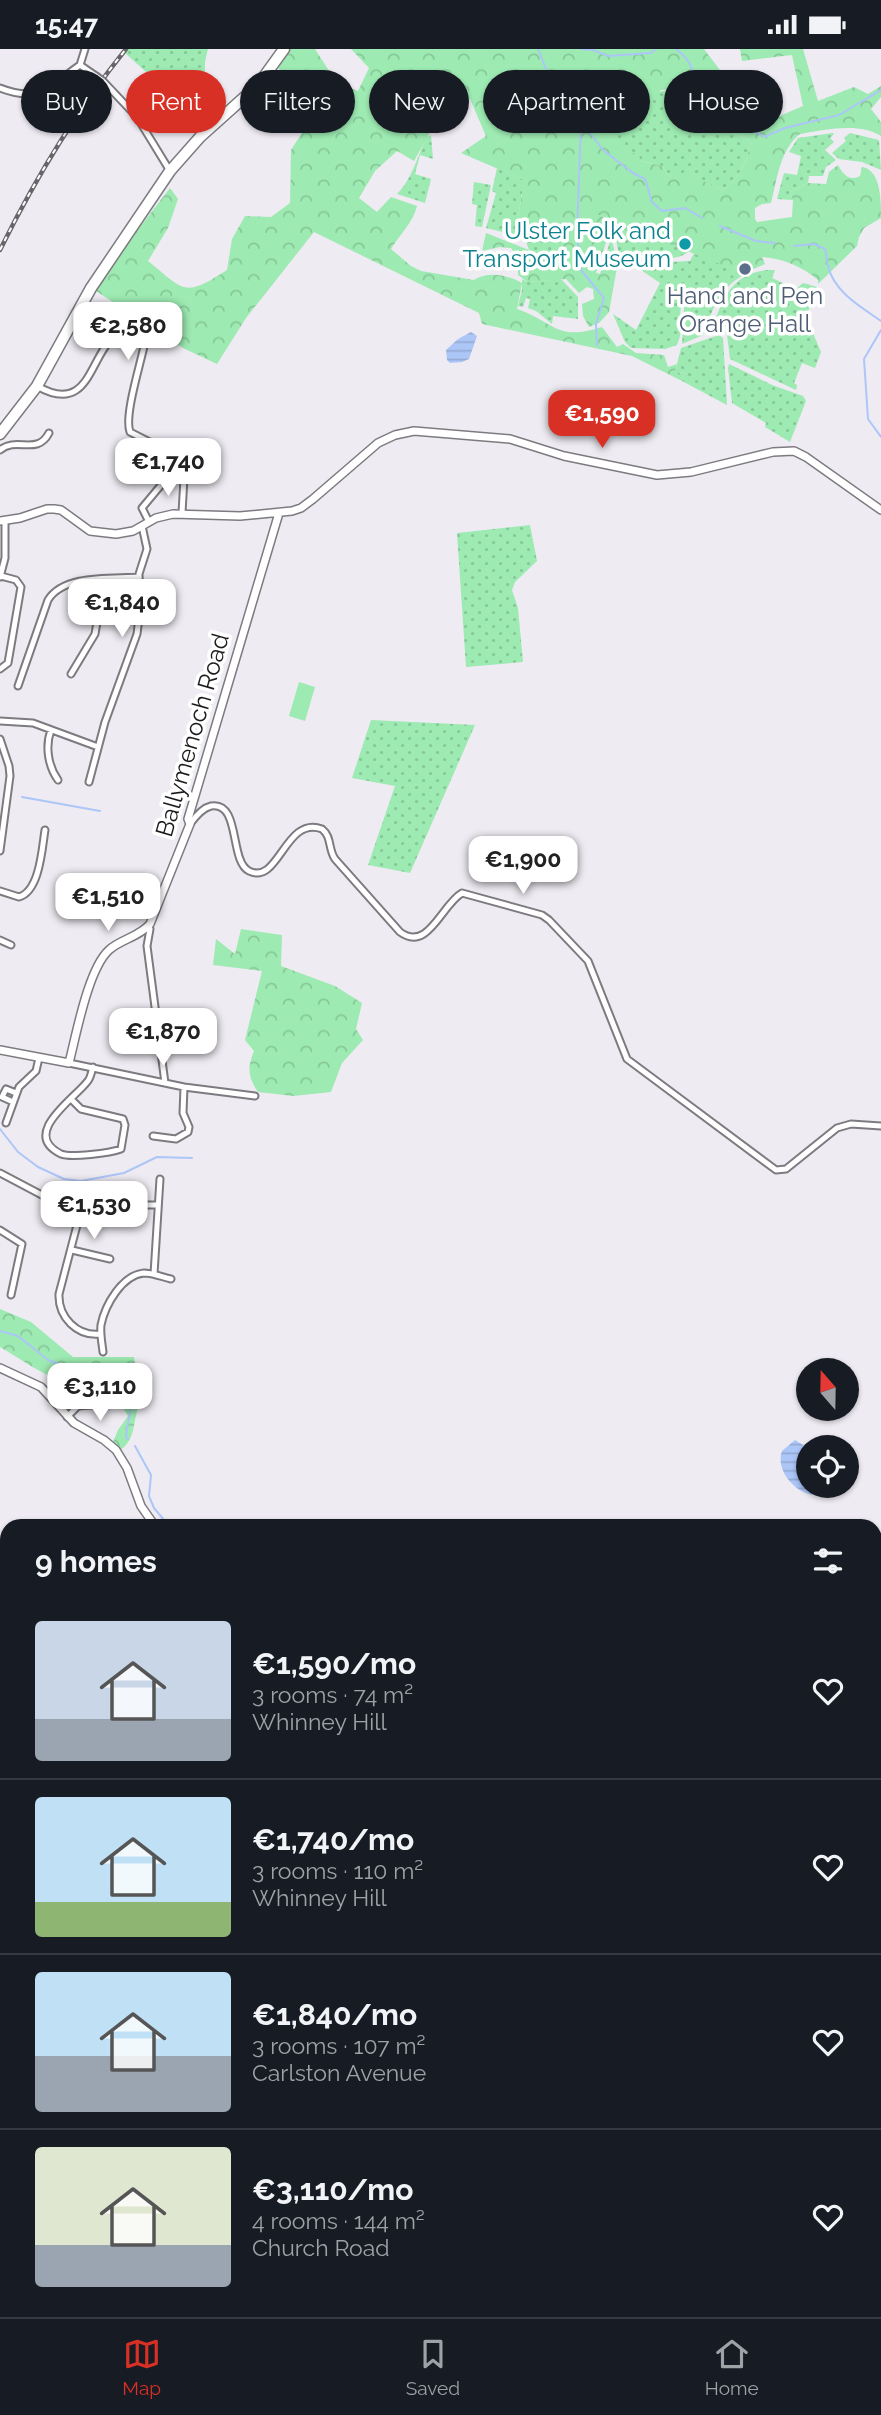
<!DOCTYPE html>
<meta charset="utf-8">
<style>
:root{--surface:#171b24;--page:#20242c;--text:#f1f3f6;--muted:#9ea1a6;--line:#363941;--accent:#d93025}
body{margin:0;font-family:Raleway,sans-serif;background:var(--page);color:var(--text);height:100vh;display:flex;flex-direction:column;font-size:26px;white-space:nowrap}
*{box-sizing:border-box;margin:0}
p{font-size:23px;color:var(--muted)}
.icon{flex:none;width:38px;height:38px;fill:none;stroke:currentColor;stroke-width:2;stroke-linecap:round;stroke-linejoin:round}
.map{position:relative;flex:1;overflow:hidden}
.drawer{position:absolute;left:0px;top:1470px;width:882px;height:798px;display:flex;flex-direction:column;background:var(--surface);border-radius:21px 21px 0 0;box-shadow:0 2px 5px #0004}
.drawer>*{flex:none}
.top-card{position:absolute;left:21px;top:21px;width:840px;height:63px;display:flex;gap:14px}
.needle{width:46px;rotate:340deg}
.controls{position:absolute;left:796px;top:1309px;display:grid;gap:14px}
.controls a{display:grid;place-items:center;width:63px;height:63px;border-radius:50%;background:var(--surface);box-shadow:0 2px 5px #0004;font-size:35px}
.price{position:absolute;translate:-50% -60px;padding:0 16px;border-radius:14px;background:#fff;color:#222;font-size:23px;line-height:46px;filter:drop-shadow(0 2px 4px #0008)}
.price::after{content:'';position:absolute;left:50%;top:42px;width:21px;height:16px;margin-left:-10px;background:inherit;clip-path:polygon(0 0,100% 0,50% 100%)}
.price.current{background:var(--accent);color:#fff}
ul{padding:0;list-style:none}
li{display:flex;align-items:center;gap:21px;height:175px;padding:0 35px}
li+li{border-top:2px solid var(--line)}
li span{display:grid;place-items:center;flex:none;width:196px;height:140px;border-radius:7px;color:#555}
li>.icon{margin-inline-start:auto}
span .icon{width:84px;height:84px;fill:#fffc;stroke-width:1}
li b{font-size:30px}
h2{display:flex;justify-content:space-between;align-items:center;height:84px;padding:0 35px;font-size:30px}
.pill{padding:0 24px;border-radius:32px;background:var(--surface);box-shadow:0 2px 5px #0004;font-size:24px;line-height:63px}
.pill.current{background:var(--accent);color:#fff}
.status{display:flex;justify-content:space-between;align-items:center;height:49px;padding:0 35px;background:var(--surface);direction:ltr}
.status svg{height:19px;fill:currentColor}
.tabs{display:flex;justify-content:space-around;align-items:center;height:98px;border-top:2px solid var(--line);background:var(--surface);font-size:19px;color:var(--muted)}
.tabs a{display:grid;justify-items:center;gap:4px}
.tabs .current{color:var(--accent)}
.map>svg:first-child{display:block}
</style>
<div class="status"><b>15:47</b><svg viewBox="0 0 49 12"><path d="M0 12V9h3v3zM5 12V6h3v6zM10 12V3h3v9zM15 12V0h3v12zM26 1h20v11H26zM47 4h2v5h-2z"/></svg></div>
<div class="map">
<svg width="881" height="2268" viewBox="0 0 881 2268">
<defs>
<pattern id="grass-dots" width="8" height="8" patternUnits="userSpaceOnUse" patternTransform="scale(1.75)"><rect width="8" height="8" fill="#9deab2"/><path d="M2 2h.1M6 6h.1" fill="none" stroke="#87c898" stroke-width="1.8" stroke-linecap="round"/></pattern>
<pattern id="forest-crowns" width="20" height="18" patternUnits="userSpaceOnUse" patternTransform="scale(1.75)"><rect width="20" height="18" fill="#9deab2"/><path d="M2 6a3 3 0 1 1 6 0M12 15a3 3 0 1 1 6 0" fill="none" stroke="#87c898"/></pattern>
<pattern id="garden-furrows" width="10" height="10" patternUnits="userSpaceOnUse" patternTransform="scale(1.75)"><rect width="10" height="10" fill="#9deab2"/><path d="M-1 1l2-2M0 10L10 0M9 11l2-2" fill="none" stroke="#87c898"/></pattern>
<pattern id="water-rules" width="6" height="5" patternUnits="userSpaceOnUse" patternTransform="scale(1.75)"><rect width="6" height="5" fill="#adc6f8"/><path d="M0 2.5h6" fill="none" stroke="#94aad4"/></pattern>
</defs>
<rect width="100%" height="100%" fill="#eeebf2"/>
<path fill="url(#grass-dots)" d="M128 0H208L205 12V29L176 50 125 4Z
M577 18 589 33 626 48 676 40 688 48 691 63 751 92C748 111 739 130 723 141L702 132 670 128 662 117 641 112 637 105C619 102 615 91 602 79 583 59 572 66 562 34Z
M833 84 834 85 830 89 834 93 825 101 836 111 826 118 823 127H809L808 134 790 143 793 151 777 150 784 124 797 126 801 107 789 103 798 89Z
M850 84 879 91 881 121 862 113 839 110 832 104 846 92 844 89Z
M431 86 433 110 420 106 415 125 431 130 425 154 397 145C413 129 417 107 427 88Z
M497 119 522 130V144L515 186 486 179 496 144 492 142Z
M474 133 491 136 482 178 475 177 477 156 472 155Z
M626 178 689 202C678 213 656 207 640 217L644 205 632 204 620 210 617 197Z
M547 180 555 190V214L545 218 529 201 524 187Z
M694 204 731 219 727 232 736 218 746 214 747 216 742 220 745 225C716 242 715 257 703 286L682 295 685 243 682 242 680 268 677 272C683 279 680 289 677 296L665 300 631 299 625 293 613 265 636 281 660 234 641 221 651 214 690 212Z
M767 221H775L772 229 796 240 803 234 817 238 806 268 821 303 815 319 802 314 794 334 797 336 796 341 730 310 727 286 720 281 710 282C724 252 728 226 767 221Z
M522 230 528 233 561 230 578 248V270L553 267 552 275 536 262 528 259 530 250 526 249 523 258 518 257 522 241Z
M719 286 723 289 727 356 682 332 685 324 675 323 681 299Z
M729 315 772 336 803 347 806 352 790 393 765 378 766 374 732 354 728 319Z
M530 476 537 512 515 533 512 541 518 559 523 613 466 618 457 484Z
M371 671 475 676 410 824 368 816 395 737 352 729Z"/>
<path fill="url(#forest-crowns)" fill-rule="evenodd" d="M290 0H315L337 34 358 42 369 19 351 0H704L761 75 803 57 792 6 742 12 740 0H803L818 52 854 38 868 45 881 37V48L871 60 881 73V87C859 73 825 81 800 85 780 100 777 131 771 154L762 155 755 159V170L757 173 792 168 793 151 790 143 808 134 826 135 829 123 838 116C843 125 849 133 860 127L862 118C881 121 881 151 881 169L864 179 859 188 857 197 818 235V231C803 218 782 209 762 208L765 215 751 221 746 214 736 218 726 236 730 219 627 178 617 197 615 181 617 173 598 166 591 222 600 225 611 189 618 213 609 263 599 274 589 278 583 267 582 255 594 250 593 240 587 238 579 244 566 230 528 233 518 226V210L511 199 500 198 482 202 486 184 529 201 545 218 555 214V190L548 180 524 187 515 186 522 144V130L461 104 486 87 470 50 433 78 414 112 397 102 375 122 359 149 377 163 391 148 417 157C413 174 400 185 391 200L411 217 421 222 474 231C488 222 508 226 522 234L517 260C555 273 556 293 602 278L617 298 623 295 636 304 664 306 668 318 677 315 675 323 685 324 682 332 632 307 482 275 479 264 314 183 246 269 217 315 183 299 96 242 136 183 170 139 178 150 168 179 148 212C185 242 184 249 227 221L232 190 245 167 271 168 290 154 291 101 318 59 277 18ZM577 19C589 31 605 47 625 48 638 48 639 44 652 50L661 41 675 40 688 48 691 63 751 92C748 111 739 130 723 141L687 125 670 128 662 117 641 112 638 105C619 102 615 91 603 79 583 59 572 66 562 34Z
M241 880 282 886 281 917 335 937 362 954 356 980 363 991 342 1014 331 1043 293 1047 258 1043C248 1028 247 1019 254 1002L245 991 262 922 213 916 216 890 235 905Z
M0 1260 31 1273 73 1308H134L137 1327 148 1338C144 1345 140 1351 138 1359 133 1374 135 1392 120 1401L113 1393 118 1381 128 1367 119 1353 124 1338 115 1326C100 1326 90 1331 76 1333 53 1335 20 1309 0 1298Z"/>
<path fill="#9deab2" d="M299 633 315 638 305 672 289 667Z"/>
<path fill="url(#garden-furrows)" d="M598 166 613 172 596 224 591 222 592 179Z"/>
<path fill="url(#water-rules)" d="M471 283 477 287 469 310 462 313 450 314 447 311 446 301 458 290Z
M795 1391 808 1399V1428L803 1429V1433L808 1437H824L814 1446C795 1444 775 1421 782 1402Z
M377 2261H460L451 2268H377Z"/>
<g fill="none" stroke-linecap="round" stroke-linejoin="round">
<path stroke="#adc6f8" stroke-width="2" d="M538 0 546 20 574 71 584 76 603 101 633 124 645 130 652 153 662 162 685 159 702 169
M581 0 593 1 608 7 651 4 656 0
M676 0C697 16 694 29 699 53L710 56 764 88 785 79 839 66 881 41
M581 75 577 185 581 221 604 249 596 275 597 296
M720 177 756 192 775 194
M794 197 814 195 825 200C827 206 826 211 828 217 834 243 861 258 881 272
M881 281 864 310 868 370 881 388
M22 748 100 762
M0 1080 18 1103 38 1118 64 1130 81 1132 124 1124 157 1108 192 1109
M0 1282 18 1287 48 1311 72 1320 85 1323 99 1318C151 1331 129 1349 126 1388L128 1390
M135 1397 151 1426 149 1447 154 1459 169 1477"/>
<defs>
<path id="street" d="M80 16 96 27
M80 16 85 0
M103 32 137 68 170 122
M0 39C41 55 51 36 80 16
M37 337C98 372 88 286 128 282L139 287 144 297C140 317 124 367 130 383L185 411 182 464
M0 401C17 387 37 407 49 384
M149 473 142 459 172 423
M0 528 5 509V472
M0 620 8 614 21 538 16 531 1 527
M71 625 95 585 104 531
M18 637 48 551C64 525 111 530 139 528
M0 672 33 674 98 698
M51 681C45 697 48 717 58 731
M0 690 9 717 10 727 0 802
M89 733 105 673 137 585 140 560 139 525 147 500 142 477
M190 775C195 768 202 759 211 757 241 752 229 812 249 822 279 837 285 766 322 780 332 788 328 800 335 810L400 883C428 904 442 855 462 844L542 866 549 871 588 912 627 1010 776 1121 786 1120 837 1079 851 1075 881 1077
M0 842 19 848C40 842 42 799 45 781
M148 877 150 880 147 897 165 1034
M0 891 11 896
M69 1014 184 1038 255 1047
M71 1050 81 1060 123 1070 125 1076 121 1100C110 1104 71 1109 61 1105 20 1085 74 1050 87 1033 91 1029 91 1024 93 1018
M13 1053 2 1048 6 1040 16 1044
M6 1074 19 1038 36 1022 39 1009
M153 1087 176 1090 188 1083 189 1078 183 1064 184 1038
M0 1124 55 1153 67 1156H158
M82 1157 59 1245C58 1268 77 1288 101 1285
M0 1181 22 1195 11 1246
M72 1201 110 1210
M154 1225 160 1130
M103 1303C102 1294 100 1285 101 1276 105 1256 122 1226 144 1224 153 1224 162 1228 171 1230
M67 1368 78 1357 103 1355 111 1348"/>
<path id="secondary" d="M0 472 20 469 47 460H54L61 461 90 482 116 485 133 482 156 469 173 465 240 467 292 462 301 459 313 450 378 394 395 386 414 382 510 390 564 407 657 426 691 423 773 403 794 402 806 408 881 461
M0 1001 69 1014C76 987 88 920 109 901 121 890 139 888 150 875L190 775 188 770 279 464
M0 1319 41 1338 74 1374 104 1391 116 1401 127 1419 141 1457 155 1477
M875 2179 881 2184"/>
<path id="highway" d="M0 385 37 337 91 239 170 122 200 88 258 36 284 0"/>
</defs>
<use href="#street" stroke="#7d7a80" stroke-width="9"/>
<use href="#secondary" stroke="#7d7a80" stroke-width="10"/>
<use href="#highway" stroke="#7d7a80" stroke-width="13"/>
<use href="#street" stroke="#fff" stroke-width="5"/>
<use href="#secondary" stroke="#fff" stroke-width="7"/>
<use href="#highway" stroke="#fff" stroke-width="10"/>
<defs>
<path id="rail" d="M0 201C35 130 76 62 126 0"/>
</defs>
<use href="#rail" stroke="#676569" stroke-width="4.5"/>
<use href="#rail" stroke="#fff" stroke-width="2" stroke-dasharray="5" stroke-linecap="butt"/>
<defs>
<path id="street-bridge" d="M96 27 103 32"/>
</defs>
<use href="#street-bridge" stroke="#7d7a80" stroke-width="9" stroke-linecap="butt"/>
<use href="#street-bridge" stroke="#fff" stroke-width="5"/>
</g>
<circle fill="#0f9aa8" stroke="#fff" stroke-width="2.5" cx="685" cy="195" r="7"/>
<circle fill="#5c6f8a" stroke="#fff" stroke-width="2.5" cx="745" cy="220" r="7"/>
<g text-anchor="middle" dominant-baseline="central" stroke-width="7" stroke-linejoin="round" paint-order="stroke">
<g font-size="24" fill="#0d838f" stroke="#fff" text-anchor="end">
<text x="671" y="181">Ulster Folk and<tspan x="671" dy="28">Transport Museum</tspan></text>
</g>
<g font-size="24" fill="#4e5e75" stroke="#fff">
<text x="745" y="246">Hand and Pen<tspan x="745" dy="28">Orange Hall</tspan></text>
</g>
<g font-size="24" fill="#1b1a1c" stroke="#fff">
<text transform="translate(192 686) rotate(-74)">Ballymenoch Road</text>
</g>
</g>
</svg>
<div class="controls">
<a><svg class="needle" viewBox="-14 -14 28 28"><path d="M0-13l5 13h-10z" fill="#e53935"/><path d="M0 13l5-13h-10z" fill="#9ea1a6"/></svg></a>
<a><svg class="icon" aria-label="locate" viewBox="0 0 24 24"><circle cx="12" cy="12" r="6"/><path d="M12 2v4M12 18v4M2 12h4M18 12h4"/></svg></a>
</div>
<b class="price" style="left:128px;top:313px">€2,580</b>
<b class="price current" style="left:602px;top:401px">€1,590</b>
<b class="price" style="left:168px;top:449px">€1,740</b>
<b class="price" style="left:122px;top:590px">€1,840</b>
<b class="price" style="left:523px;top:847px">€1,900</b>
<b class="price" style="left:108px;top:884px">€1,510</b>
<b class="price" style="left:163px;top:1019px">€1,870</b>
<b class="price" style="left:94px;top:1192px">€1,530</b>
<b class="price" style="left:100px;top:1374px">€3,110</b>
<div class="top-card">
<a class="pill">Buy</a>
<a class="pill current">Rent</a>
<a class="pill">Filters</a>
<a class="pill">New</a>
<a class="pill">Apartment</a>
<a class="pill">House</a>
</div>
<section class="drawer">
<h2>9 homes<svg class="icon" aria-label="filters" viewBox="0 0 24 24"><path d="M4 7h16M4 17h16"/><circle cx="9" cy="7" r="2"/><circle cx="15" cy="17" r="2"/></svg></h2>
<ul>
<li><span style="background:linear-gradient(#c9d6e8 70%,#9aa5b1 0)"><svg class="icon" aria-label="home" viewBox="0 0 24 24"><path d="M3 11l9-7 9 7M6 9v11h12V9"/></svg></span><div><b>€1,590/mo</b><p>3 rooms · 74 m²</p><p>Whinney Hill</p></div><svg class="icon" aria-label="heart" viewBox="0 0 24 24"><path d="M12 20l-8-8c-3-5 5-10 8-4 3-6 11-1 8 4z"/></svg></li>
<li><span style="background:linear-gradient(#bfe0f5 75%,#8fb573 0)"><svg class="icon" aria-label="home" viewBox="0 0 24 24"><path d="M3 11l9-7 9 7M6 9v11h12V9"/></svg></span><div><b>€1,740/mo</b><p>3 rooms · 110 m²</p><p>Whinney Hill</p></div><svg class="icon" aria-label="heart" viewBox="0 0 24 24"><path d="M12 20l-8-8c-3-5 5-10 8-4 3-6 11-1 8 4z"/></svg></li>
<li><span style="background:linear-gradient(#bfe0f5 60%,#9aa5b1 0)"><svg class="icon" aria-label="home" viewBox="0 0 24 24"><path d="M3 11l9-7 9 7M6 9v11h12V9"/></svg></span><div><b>€1,840/mo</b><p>3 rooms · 107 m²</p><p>Carlston Avenue</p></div><svg class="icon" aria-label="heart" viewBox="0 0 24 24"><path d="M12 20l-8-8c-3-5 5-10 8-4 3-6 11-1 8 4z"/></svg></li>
<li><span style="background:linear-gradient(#dfe7d0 70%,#9aa5b1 0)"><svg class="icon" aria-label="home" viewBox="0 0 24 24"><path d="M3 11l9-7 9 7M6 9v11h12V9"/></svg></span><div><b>€3,110/mo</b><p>4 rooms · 144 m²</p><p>Church Road</p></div><svg class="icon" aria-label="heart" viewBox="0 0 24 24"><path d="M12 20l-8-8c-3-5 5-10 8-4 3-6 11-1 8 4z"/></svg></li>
</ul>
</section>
</div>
<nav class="tabs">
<a class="current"><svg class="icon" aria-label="map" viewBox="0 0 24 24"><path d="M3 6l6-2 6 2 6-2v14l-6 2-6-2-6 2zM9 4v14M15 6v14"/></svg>Map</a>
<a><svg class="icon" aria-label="saved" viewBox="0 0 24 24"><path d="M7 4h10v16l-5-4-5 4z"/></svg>Saved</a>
<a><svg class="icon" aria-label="home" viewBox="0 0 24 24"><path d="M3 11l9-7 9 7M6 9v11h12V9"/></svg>Home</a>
</nav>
